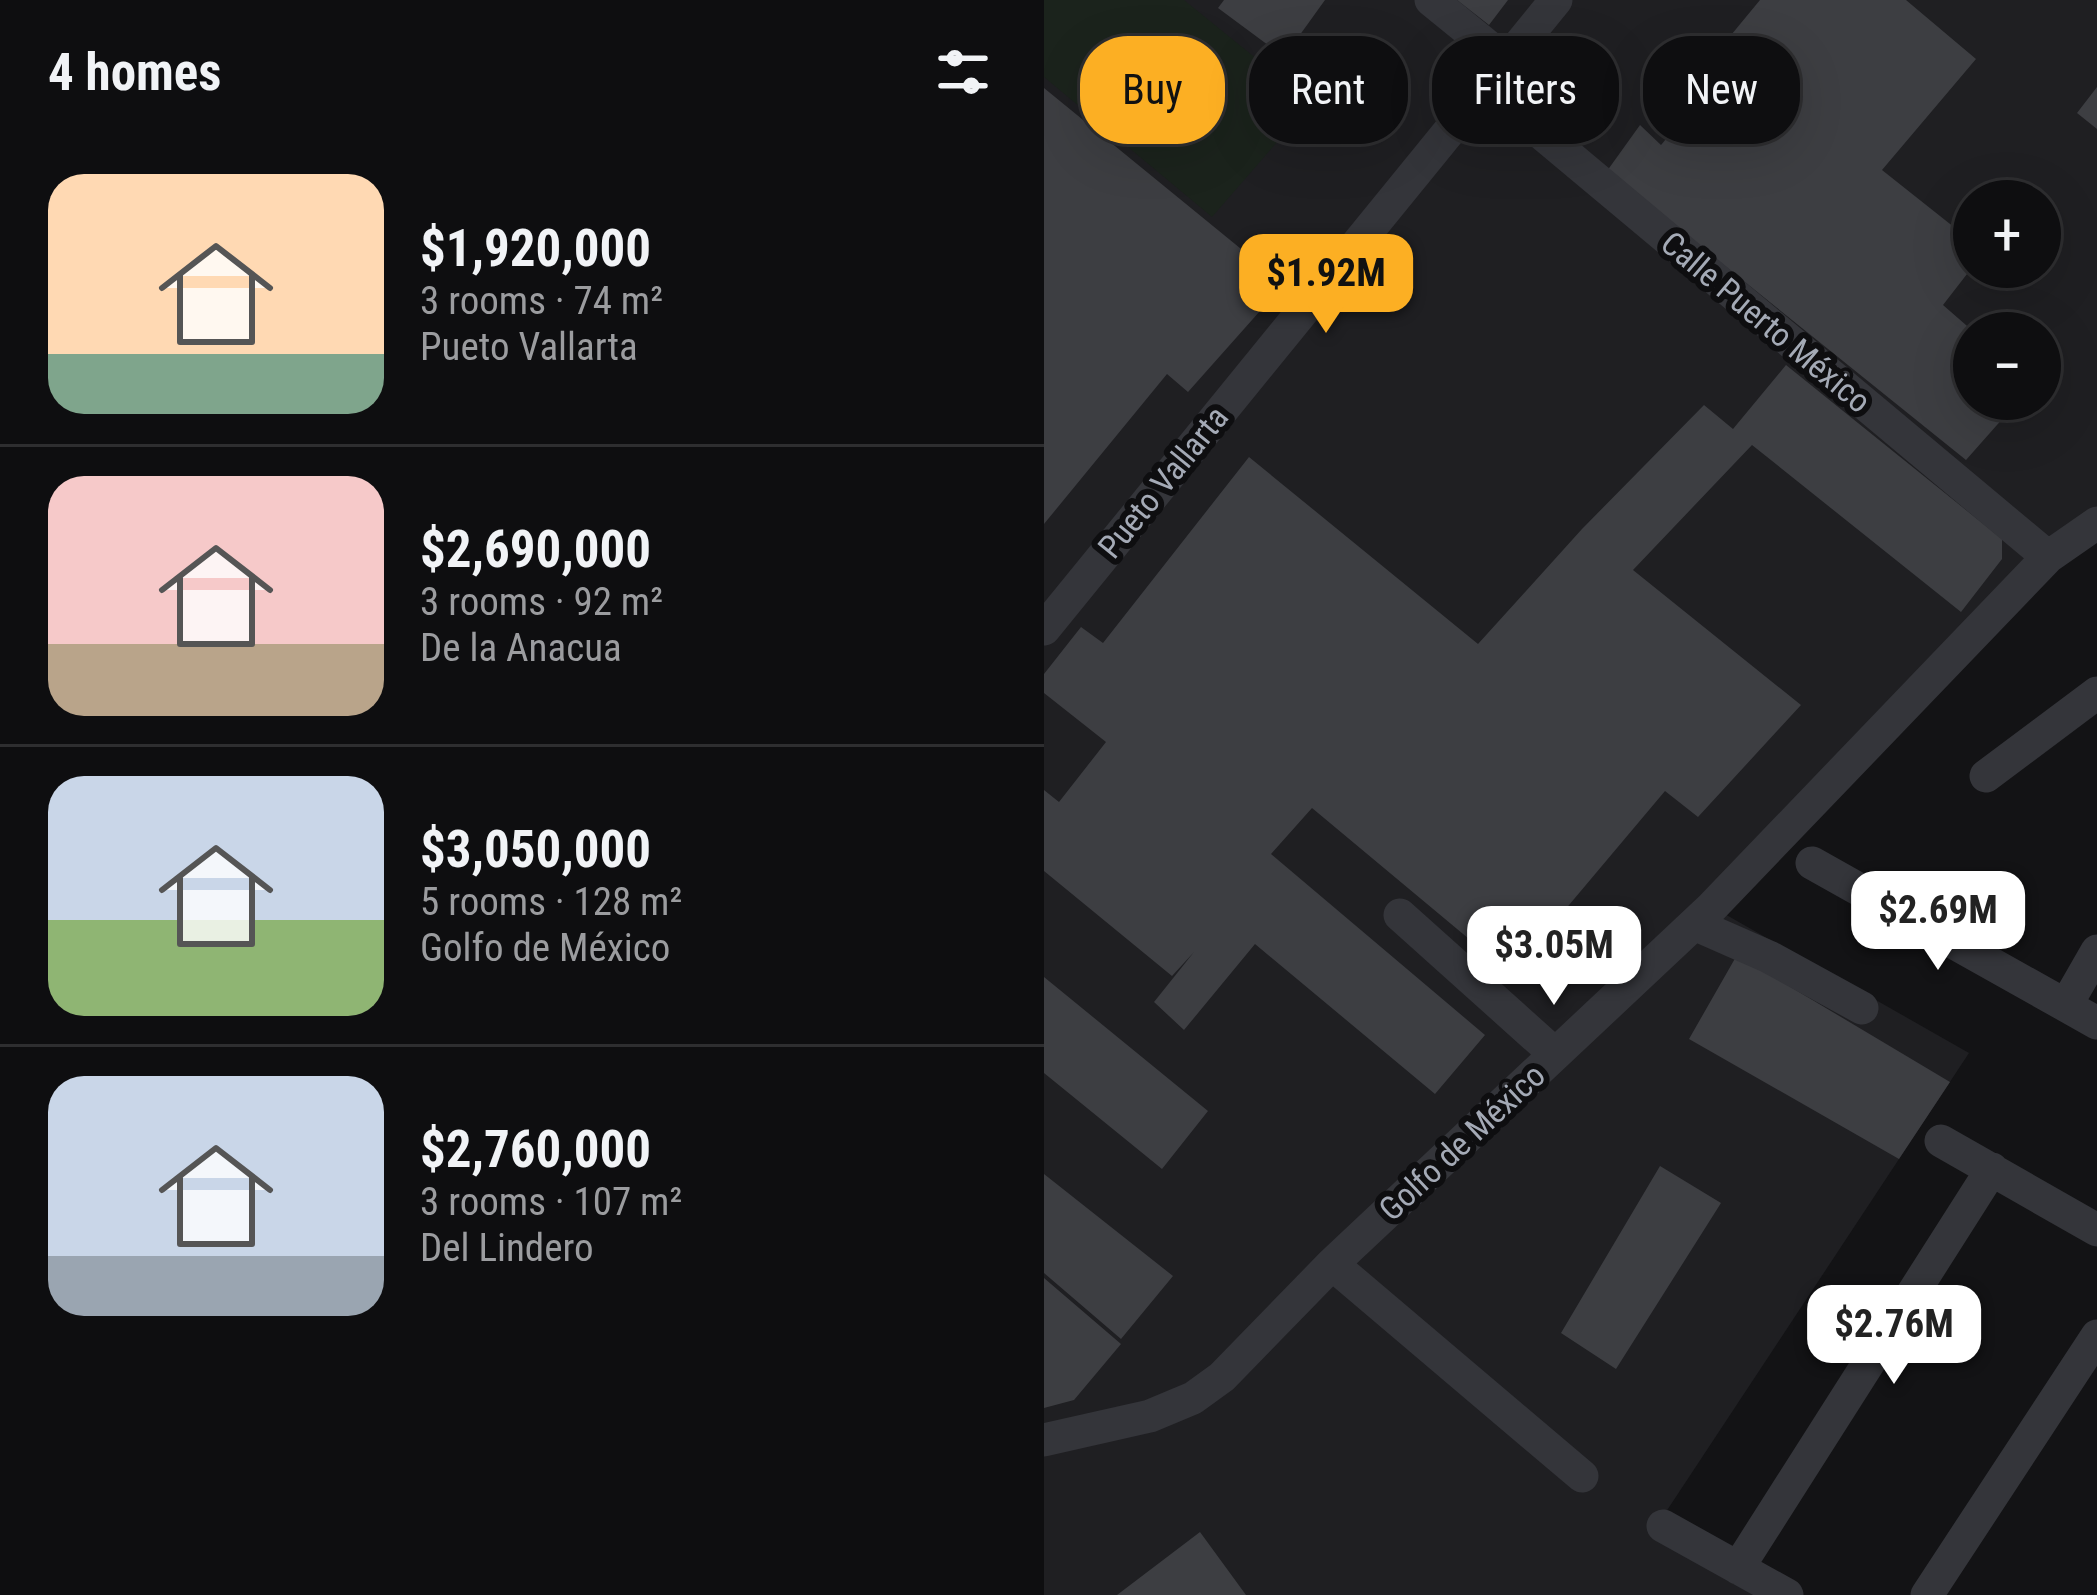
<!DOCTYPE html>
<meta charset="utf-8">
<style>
:root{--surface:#0e0e10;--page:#171719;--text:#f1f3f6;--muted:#9b9c9f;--line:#2e2e30;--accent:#fcaf23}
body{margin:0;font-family:"Roboto Condensed",sans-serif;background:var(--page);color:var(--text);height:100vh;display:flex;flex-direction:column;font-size:45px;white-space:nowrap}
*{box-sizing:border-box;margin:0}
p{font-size:39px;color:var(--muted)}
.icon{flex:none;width:66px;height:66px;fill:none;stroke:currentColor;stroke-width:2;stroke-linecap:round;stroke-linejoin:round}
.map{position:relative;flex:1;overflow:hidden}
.details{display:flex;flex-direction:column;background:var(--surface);width:1044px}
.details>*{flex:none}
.guide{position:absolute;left:36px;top:36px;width:837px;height:108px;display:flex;gap:24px}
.fabs{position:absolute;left:909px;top:180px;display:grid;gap:24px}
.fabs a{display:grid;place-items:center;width:108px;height:108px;border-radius:50%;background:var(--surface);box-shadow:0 12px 48px #0002,0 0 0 3px var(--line);font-size:60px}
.price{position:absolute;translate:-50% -102px;padding:0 27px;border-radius:24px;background:#fff;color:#222;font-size:39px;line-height:78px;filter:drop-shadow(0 3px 6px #0008)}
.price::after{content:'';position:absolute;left:50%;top:72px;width:36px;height:27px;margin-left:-18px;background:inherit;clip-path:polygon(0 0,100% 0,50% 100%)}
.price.current{background:var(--accent);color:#111}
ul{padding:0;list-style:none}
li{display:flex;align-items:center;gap:36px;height:300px;padding:0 48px}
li+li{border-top:3px solid var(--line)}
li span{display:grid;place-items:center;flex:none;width:336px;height:240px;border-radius:36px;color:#555}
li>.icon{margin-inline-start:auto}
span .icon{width:144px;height:144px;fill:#fffc;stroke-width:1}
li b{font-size:51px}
h2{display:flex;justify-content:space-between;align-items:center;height:144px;padding:0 48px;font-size:51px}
.pill{padding:0 42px;border-radius:48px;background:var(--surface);box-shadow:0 12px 48px #0002,0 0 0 3px var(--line);font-size:42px;line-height:108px}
.pill.current{background:var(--accent);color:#111}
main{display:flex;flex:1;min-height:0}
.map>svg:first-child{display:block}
</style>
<main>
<section class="details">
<h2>4 homes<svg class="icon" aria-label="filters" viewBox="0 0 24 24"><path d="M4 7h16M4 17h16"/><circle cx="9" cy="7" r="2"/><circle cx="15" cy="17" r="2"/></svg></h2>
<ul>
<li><span style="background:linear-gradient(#ffd9b3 75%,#7fa58c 0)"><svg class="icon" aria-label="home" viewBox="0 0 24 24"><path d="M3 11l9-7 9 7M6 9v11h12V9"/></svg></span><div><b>$1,920,000</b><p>3 rooms · 74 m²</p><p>Pueto Vallarta</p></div></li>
<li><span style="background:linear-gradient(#f6c9c9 70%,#b9a48a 0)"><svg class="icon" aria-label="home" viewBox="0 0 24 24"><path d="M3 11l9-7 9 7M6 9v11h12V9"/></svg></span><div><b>$2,690,000</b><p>3 rooms · 92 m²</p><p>De la Anacua</p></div></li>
<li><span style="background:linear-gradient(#c9d6e8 60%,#8fb573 0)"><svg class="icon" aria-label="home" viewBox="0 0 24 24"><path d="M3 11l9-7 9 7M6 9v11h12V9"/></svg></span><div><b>$3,050,000</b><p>5 rooms · 128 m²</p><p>Golfo de México</p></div></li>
<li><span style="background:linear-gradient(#c9d6e8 75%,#9aa5b1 0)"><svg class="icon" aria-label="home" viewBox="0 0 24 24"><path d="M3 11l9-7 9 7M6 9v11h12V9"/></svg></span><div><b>$2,760,000</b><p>3 rooms · 107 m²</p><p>Del Lindero</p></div></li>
</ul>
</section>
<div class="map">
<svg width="1053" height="1595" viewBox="0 0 1053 1595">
<rect width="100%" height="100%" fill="#131315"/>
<path fill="#1f1f22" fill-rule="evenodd" d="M0 0H1053V508L672 909 925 1053 612 1527 728 1595H0ZM930 201H996V267H930ZM930 333H996V399H930Z"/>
<path fill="#1b231c" d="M0 0H140L267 103 168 217 0 77Z"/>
<path fill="#3d3e42" d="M180 0H281L240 57 174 8Z
M413 0H464L445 25Z
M716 0H862L932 59 838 170 930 243V265L899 305 930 332V399H976L922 460 563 171 596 125 617 145 647 109 635 98Z
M1053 87V129L1033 113Z
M0 88 240 284 144 392 123 374 0 524Z
M742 365 958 539V559L917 612 708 445 589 570 757 705 654 817 621 791 467 974 268 808 227 854 441 1035 391 1094 211 944 140 1030 110 1002 150 952 128 976 0 871V790L15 802 62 742 0 693V674L37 627 59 643 205 457 434 644 538 529 660 405 689 429Z
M693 955 906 1082 855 1159 645 1039Z
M0 977 164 1111 118 1169 0 1073Z
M616 1166 677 1203 572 1369 517 1333Z
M0 1174 129 1276 77 1339 0 1273Z
M0 1278 77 1344 30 1400 0 1408Z
M156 1532 202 1595H73Z"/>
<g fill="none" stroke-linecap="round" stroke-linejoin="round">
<path stroke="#34353a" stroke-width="33" d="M387 0 462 61
M441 86 1004 557
M0 629 512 0
M942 776 1053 693
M768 863 1053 1023
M356 915 511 1054
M650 924 725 957 818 1008
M1022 1005 1053 951
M897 1141 1053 1230
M288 1264 538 1476
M0 1440 106 1416 149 1398 178 1377 288 1264 668 907 1004 557 1053 523
M619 1526 743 1595
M694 1568 948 1169
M883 1595 1053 1336"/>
</g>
<g text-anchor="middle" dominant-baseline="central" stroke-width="12" stroke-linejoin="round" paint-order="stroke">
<g font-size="33" fill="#a4aab6" stroke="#0e0e10">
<text transform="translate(722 322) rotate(40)">Calle Puerto México</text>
<text transform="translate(119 482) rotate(-51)">Pueto Vallarta</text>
<text transform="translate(418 1142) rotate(-43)">Golfo de México</text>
</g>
</g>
</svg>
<div class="fabs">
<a>+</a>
<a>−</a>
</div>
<b class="price current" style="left:282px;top:336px">$1.92M</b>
<b class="price" style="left:894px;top:973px">$2.69M</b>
<b class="price" style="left:510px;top:1008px">$3.05M</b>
<b class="price" style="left:850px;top:1387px">$2.76M</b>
<div class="guide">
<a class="pill current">Buy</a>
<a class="pill">Rent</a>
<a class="pill">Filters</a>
<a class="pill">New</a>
</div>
</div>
</main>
